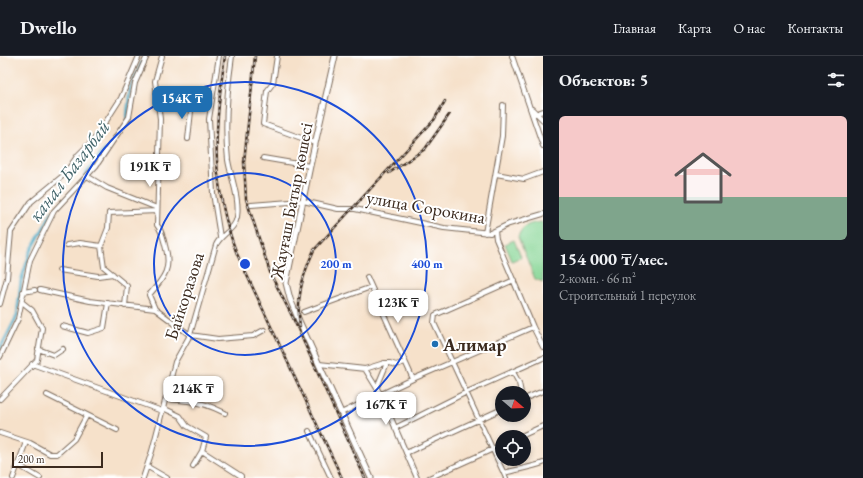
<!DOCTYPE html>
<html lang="ru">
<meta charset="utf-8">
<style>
:root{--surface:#171b24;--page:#20242c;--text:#f1f3f6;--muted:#9ea1a6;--line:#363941;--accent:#1f6fb2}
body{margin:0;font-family:"EB Garamond",serif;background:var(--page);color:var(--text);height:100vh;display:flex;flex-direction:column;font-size:15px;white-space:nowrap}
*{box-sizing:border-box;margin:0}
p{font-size:13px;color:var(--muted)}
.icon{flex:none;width:22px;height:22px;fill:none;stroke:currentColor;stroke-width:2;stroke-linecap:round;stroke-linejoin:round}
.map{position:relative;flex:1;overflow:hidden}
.panel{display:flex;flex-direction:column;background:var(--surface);width:320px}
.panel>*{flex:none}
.needle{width:26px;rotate:109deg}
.buttons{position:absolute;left:495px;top:330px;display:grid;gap:8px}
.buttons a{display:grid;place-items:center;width:36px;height:36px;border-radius:50%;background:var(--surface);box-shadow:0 2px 6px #0003;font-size:20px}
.scale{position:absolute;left:12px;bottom:10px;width:91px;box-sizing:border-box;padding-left:4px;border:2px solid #3b2a1e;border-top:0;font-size:11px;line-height:14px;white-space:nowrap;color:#3b2a1e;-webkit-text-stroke:3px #fff;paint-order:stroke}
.price{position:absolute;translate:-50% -34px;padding:0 9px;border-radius:8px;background:#fff;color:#222;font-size:13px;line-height:26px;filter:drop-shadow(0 1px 2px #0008)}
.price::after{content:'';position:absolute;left:50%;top:24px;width:12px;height:9px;margin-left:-6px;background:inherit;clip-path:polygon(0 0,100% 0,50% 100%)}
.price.active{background:var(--accent);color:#fff}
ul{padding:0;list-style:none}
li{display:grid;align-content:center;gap:8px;height:212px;padding:0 16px}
li span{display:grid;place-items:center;height:124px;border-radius:6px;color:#555}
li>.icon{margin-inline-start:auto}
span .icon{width:72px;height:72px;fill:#fffc;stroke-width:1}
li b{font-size:17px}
h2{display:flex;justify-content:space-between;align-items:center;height:48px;padding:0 16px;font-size:17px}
header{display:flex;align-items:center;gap:24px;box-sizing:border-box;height:56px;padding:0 20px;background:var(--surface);border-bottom:1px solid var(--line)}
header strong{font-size:19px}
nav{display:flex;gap:22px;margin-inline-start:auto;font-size:14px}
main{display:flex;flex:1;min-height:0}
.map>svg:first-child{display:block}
</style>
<header>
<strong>Dwello</strong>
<nav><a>Главная</a><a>Карта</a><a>О нас</a><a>Контакты</a></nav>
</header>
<main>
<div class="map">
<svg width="543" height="422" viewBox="0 0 543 422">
<rect width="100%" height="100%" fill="#fff"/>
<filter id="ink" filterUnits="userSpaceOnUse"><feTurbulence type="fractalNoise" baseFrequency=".025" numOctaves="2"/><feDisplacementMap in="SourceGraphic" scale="8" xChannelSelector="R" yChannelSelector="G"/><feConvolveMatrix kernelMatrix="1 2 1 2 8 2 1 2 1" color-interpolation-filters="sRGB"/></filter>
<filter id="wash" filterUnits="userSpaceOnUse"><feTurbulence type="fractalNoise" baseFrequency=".012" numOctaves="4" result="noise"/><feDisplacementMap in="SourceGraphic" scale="16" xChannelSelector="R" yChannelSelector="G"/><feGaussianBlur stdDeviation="0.9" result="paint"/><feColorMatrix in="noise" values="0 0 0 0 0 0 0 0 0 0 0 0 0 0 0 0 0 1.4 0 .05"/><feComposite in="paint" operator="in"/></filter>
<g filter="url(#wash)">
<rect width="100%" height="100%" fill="#f6e1ca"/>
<path fill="#86d594" stroke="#608059" d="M542 166 543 167V226L535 223 518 181C522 169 530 167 542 166Z
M514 184 521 201 512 205 505 188Z"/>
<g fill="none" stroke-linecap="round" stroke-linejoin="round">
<path stroke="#45a9c5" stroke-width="3" d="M127 63 130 32 144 2
M85 119 105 93
M0 293 17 260 21 225 30 197 52 156"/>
</g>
</g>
<g filter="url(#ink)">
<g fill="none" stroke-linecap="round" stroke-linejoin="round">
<defs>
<path id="minor" d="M219 0 209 63 213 137 220 181
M277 0 273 27 267 35 263 68 315 87
M512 0 543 90
M157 37H171L194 47 211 49
M532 53 543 64
M535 58 543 55
M188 83 192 46
M263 102 310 110
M496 118 524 123 543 116
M87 120 107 132 157 152
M251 149 303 145 338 153H355L444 172 490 177 509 168 543 158
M495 175 496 183 533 271 543 291
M485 177 502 80 503 49
M67 189 80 187 101 190
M59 214 98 220 113 218
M367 221 413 323
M40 234 90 245 155 253 190 279 218 283 253 280 264 274
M23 236 35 234
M0 248 7 222 11 176 31 146 65 118 78 99 96 81 121 42 139 0
M125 250 127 230 104 211 101 190 108 172 109 157 157 155
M155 253 149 239C165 221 172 212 165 189 163 181 162 175 157 169L160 63 155 25 162 0
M304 256 371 231
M62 270 88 277 104 272 108 247
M38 293 54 299 63 293
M0 301 18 263 30 204 54 155 96 110 129 61 135 27 147 0
M32 308 162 355
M319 308 365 313 384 307H390L396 309 405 306
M365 313 381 339 417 422
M513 316 519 327 521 337
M377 331 387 307
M47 339 117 374
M166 342C174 344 180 344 188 345 201 346 213 351 225 357
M0 343 37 304 42 272 32 254 22 246
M524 343 543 335
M163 352 180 360 187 370 206 381 202 395 241 420V422
M341 357 413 323 533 271
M395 372 467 336 543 302
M309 375 331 422
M0 377 30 387 50 398H57L74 383 87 359
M519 381 543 370
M406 397 502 353
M18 409 40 422
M193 410 202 395
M148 411 167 422
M504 417C517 413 530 412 543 407
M13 422 26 386
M143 422 152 395 175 306 190 279 216 189C221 178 235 174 237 161 240 143 231 122 228 104 224 69 227 35 232 0
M429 422 502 389
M506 422 434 267 435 259 514 224"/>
<path id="major" d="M335 0 310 110 286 227 290 243 300 267 371 422"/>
</defs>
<use href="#minor" stroke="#7c6a5a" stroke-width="6"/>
<use href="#major" stroke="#7c6a5a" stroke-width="7"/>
<use href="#minor" stroke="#fff" stroke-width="4"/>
<use href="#major" stroke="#fff" stroke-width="5"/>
<defs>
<path id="rail" d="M225 0C214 73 210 127 237 198L342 422
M255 0 244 106 246 143 271 219 293 262 365 422
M389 117 425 93 449 59
M300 271C296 243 302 220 314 194L434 64 445 45"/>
</defs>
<use href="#rail" stroke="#3b2a1e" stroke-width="2.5"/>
<use href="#rail" stroke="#fff" stroke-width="1" stroke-dasharray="3" stroke-linecap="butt"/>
</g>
</g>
<g fill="none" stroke="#1d4ed8" stroke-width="2">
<circle cx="245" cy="208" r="91"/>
<circle cx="245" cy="208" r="182"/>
</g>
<circle fill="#1f6fb2" stroke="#fff" stroke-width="1.5" cx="435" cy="288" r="4"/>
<g text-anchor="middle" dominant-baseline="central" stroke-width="4" stroke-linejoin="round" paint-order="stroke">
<g font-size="18" fill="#3b2a1e" stroke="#fff">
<text transform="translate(291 145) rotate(-79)">Жауғаш Батыр көшесі</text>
<text transform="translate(426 151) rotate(10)">улица Сорокина</text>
<text transform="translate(184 240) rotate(-72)">Байкоразова</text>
</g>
<g font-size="18" font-weight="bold" fill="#3b2a1e" stroke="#fff" text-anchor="start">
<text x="443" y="288">Алимар</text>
</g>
<g font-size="19" font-style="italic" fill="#406369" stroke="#fff">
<text transform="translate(69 115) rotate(-53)">канал Базарбай</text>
</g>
</g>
<circle cx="245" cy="208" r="6" fill="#1d4ed8" stroke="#fff" stroke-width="2"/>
<g font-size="12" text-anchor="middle" font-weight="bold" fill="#1d4ed8" stroke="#fff" stroke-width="4" stroke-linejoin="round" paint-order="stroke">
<text x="336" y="212">200 m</text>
<text x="427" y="212">400 m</text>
</g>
</svg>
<div class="buttons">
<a><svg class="needle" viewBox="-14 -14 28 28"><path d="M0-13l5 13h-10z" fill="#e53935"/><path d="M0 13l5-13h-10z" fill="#9ea1a6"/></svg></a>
<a><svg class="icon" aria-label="locate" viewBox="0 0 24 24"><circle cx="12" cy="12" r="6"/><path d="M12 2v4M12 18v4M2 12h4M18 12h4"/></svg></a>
</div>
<div class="scale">200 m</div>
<b class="price active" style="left:182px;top:64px">154K ₸</b>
<b class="price" style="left:150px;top:132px">191K ₸</b>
<b class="price" style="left:398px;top:268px">123K ₸</b>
<b class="price" style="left:193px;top:354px">214K ₸</b>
<b class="price" style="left:386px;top:370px">167K ₸</b>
</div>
<section class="panel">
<h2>Объектов: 5<svg class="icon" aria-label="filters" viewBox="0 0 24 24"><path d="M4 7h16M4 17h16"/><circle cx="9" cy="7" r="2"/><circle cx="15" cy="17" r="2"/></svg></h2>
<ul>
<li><span style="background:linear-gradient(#f6c9c9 65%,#7fa58c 0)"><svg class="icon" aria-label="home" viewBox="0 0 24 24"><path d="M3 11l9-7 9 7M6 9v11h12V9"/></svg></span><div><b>154 000 ₸/мес.</b><p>2-комн. · 66 m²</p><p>Строительный 1 переулок</p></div></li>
</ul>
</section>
</main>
